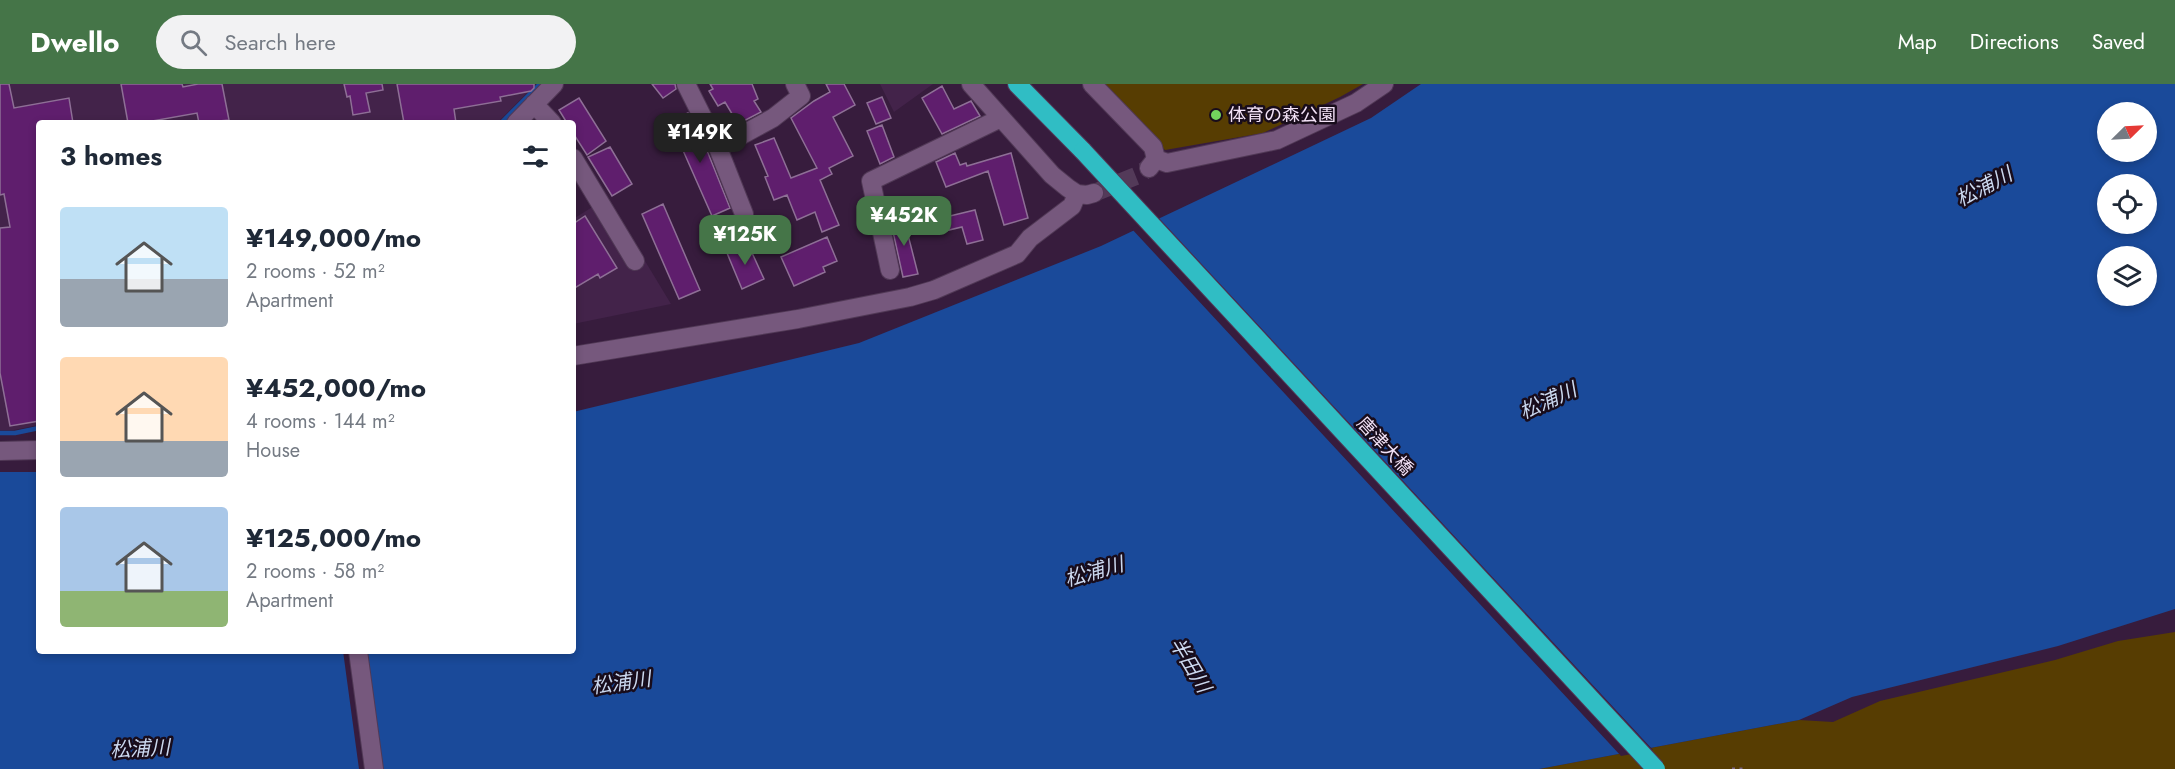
<!DOCTYPE html>
<meta charset="utf-8">
<style>
:root{--surface:#fff;--page:#f2f2f3;--text:#1f2937;--muted:#747a83;--accent:#457548}
body{margin:0;font-family:Jost,"Noto Sans JP",sans-serif;background:var(--page);color:var(--text);height:100vh;display:flex;flex-direction:column;font-size:22px;white-space:nowrap}
*{box-sizing:border-box;margin:0}
p{font-size:20px;color:var(--muted)}
.icon{flex:none;width:33px;height:33px;fill:none;stroke:currentColor;stroke-width:2;stroke-linecap:round;stroke-linejoin:round}
.map{position:relative;flex:1;overflow:hidden}
.side{position:absolute;left:36px;top:36px;width:540px;height:534px;display:flex;flex-direction:column;background:var(--surface);border-radius:6px;box-shadow:0 3px 9px #0003}
.side>*{flex:none}
.needle{width:39px;rotate:66deg}
.controls{position:absolute;left:2097px;top:18px;display:grid;gap:12px}
.controls a{display:grid;place-items:center;width:60px;height:60px;border-radius:50%;background:var(--surface);box-shadow:0 3px 9px #0003;font-size:30px}
.price{position:absolute;translate:-50% -51px;padding:0 14px;border-radius:12px;background:var(--accent);color:#fff;font-size:20px;line-height:39px;filter:drop-shadow(0 2px 3px #0008)}
.price::after{content:'';position:absolute;left:50%;top:36px;width:18px;height:14px;margin-left:-9px;background:inherit;clip-path:polygon(0 0,100% 0,50% 100%)}
.price.selected{background:#222;color:#fff}
ul{padding:0;list-style:none}
li{display:flex;align-items:center;gap:18px;height:150px;padding:0 24px}
li span{display:grid;place-items:center;flex:none;width:168px;height:120px;border-radius:6px;color:#555}
li>.icon{margin-inline-start:auto}
span .icon{width:72px;height:72px;fill:#fffc;stroke-width:1}
li b{font-size:26px}
h2{display:flex;justify-content:space-between;align-items:center;height:72px;padding:0 24px;font-size:26px}
header{display:flex;align-items:center;gap:36px;box-sizing:border-box;height:84px;padding:0 30px;background:var(--accent);color:#fff}
header strong{font-size:28px}
nav{display:flex;gap:33px;margin-inline-start:auto;font-size:21px}
.search{width:420px;height:54px;background:var(--page);display:flex;align-items:center;gap:15px;box-sizing:border-box;padding:0 21px;border-radius:33px;color:var(--muted);font-size:22px}
.map>svg:first-child{display:block}
</style>
<header>
<strong>Dwello</strong>
<div class="search"><svg class="icon" aria-label="search" viewBox="0 0 24 24"><circle cx="10" cy="10" r="6"/><path d="M15 15l6 6"/></svg>Search here</div>
<nav><a>Map</a><a>Directions</a><a>Saved</a></nav>
</header>
<div class="map">
<svg width="2175" height="685" viewBox="0 0 2175 685">
<rect width="100%" height="100%" fill="#371c3d"/>
<path fill="#43234a" d="M0 0H536L497 39H39V341L14 346H0Z
M880 0H933L894 28Z
M607 114 671 220 573 240V135Z"/>
<path fill="#573d02" d="M1101 0H1363L1340 13 1263 49 1165 66Z
M2175 548V685H1539L1799 636 1833 638 1880 617 2055 576 2118 557Z"/>
<path fill="#1a4a9a" fill-rule="evenodd" d="M1421 0H2175V525L2058 562 1852 613 1799 636 1539 685H0V388H39V567H573V328L859 259 1101 162 1371 34ZM2108 28H2146V68H2108ZM2108 100H2146V140H2108ZM2108 172H2146V212H2108Z"/>
<path fill="#371c3d" d="M1157 132 1653 666 1621 672 1131 144Z
M343 567H367L382 685H359Z"/>
<g fill="none" stroke-linecap="round" stroke-linejoin="round">
<path stroke="#1a4a9a" stroke-width="4.5" d="M501 39 540 0
M0 349H15L39 344"/>
</g>
<path fill="#5f1e6d" stroke="#8e6f96" stroke-width="1.5" d="M0 0H9L14 24 69 14 73 39H39V337L10 342 0 289V144L10 143 4 110 0 111Z
M121 0H182L183 3 198 0H222L229 36 199 39 197 29 141 39H128Z
M344 0H382L383 6 366 9 370 28 353 31 350 12 347 13Z
M397 0H534V4L531 7 500 13 501 17 454 25 456 39H404Z
M652 0H675L676 5 663 14Z
M710 0H752L758 15 754 17 761 28 738 40 725 18 718 22 709 7 713 5Z
M826 0H844L855 21 833 33 853 72 829 84 832 90 820 96 839 141 822 148 815 128 797 136 787 111 774 116 765 93 768 92 755 61 774 54 791 94 817 84 791 34 814 17 830 8Z
M942 2 954 25 971 17 980 32 942 50 922 14Z
M882 13 891 34 876 40 867 19Z
M579 14 606 57 587 71 573 49V39H567L559 26Z
M688 29 708 69 730 124 712 132 670 37Z
M882 41 894 73 880 80 867 47Z
M610 63 632 100 612 112 588 73Z
M955 69 960 81 966 79 967 82 1011 69 1028 134 1004 141 988 87 946 103 936 78Z
M663 120 700 206 679 215 642 130Z
M975 126 983 156 967 160 962 143 932 150 929 137Z
M900 130 904 144 906 143 918 190 903 193 890 134Z
M585 132 617 184 600 194 598 190 573 205V140Z
M827 153 837 177 823 183 825 188 794 202 781 173Z
M748 160 764 195 742 205 727 169Z"/>
<g fill="none" stroke-linecap="round" stroke-linejoin="round">
<path stroke="#533a59" stroke-width="18" stroke-dasharray="18 9" stroke-linecap="butt" d="M1094 109 1136 92 1149 84"/>
<defs>
<path id="minor" d="M686 0 718 64 744 130
M971 0 1052 91 1068 104 1077 110 1087 111 1094 109
M1092 0 1153 63 1156 75 1149 84
M534 20 552 39
M516 39 554 0
M718 64 773 34 801 12 795 0
M573 74 635 177
M1156 75 1167 79 1277 56 1356 19 1384 0
M890 186 871 97 1001 34
M573 272 798 235 910 213 934 206 1017 170 1030 154 1072 122 1077 110
M0 367 39 366
M358 567 374 685"/>
<path id="highway" d="M1017 0 1083 67"/>
</defs>
<use href="#minor" stroke="#513956" stroke-width="20"/>
<use href="#highway" stroke="#513956" stroke-width="20"/>
<path stroke="#7d6582" stroke-width="3" stroke-dasharray="3 4.5" stroke-linecap="butt" d="M1732 685H1745"/>
<use href="#minor" stroke="#76587d" stroke-width="18"/>
<use href="#highway" stroke="#30bdc4" stroke-width="18"/>
<defs>
<path id="highway-bridge" d="M1083 67 1656 685"/>
</defs>
<use href="#highway-bridge" stroke="#513956" stroke-width="20" stroke-linecap="butt"/>
<use href="#highway-bridge" stroke="#30bdc4" stroke-width="18"/>
</g>
<circle fill="#73d25d" stroke="#180c1b" stroke-width="2" cx="1216" cy="31" r="6"/>
<g text-anchor="middle" dominant-baseline="central" stroke-width="5" stroke-linejoin="round" paint-order="stroke">
<g font-size="18" fill="#f3e2f7" stroke="#180c1b" text-anchor="start">
<text x="1228" y="31">体育の森公園</text>
</g>
<g font-size="18" fill="#f3e2f7" stroke="#180c1b">
<text transform="translate(1385 362) rotate(47)">唐津大橋</text>
</g>
<g font-size="20" font-style="italic" fill="#cbd8ef" stroke="#180c1b">
<text transform="translate(1984 103) rotate(-28)">松浦川</text>
<text transform="translate(1548 317) rotate(-24)">松浦川</text>
<text transform="translate(1094 488) rotate(-16)">松浦川</text>
<text transform="translate(1190 581) rotate(59)">半田川</text>
<text transform="translate(621 599) rotate(-8)">松浦川</text>
<text transform="translate(140 665) rotate(-3)">松浦川</text>
</g>
</g>
</svg>
<div class="controls">
<a><svg class="needle" viewBox="-14 -14 28 28"><path d="M0-13l5 13h-10z" fill="#e53935"/><path d="M0 13l5-13h-10z" fill="#747a83"/></svg></a>
<a><svg class="icon" aria-label="locate" viewBox="0 0 24 24"><circle cx="12" cy="12" r="6"/><path d="M12 2v4M12 18v4M2 12h4M18 12h4"/></svg></a>
<a><svg class="icon" aria-label="layers" viewBox="0 0 24 24"><path d="M12 4l9 5-9 5-9-5zM3 14l9 5 9-5"/></svg></a>
</div>
<b class="price selected" style="left:700px;top:80px">¥149K</b>
<b class="price" style="left:904px;top:163px">¥452K</b>
<b class="price" style="left:745px;top:182px">¥125K</b>
<section class="side">
<h2>3 homes<svg class="icon" aria-label="filters" viewBox="0 0 24 24"><path d="M4 7h16M4 17h16"/><circle cx="9" cy="7" r="2"/><circle cx="15" cy="17" r="2"/></svg></h2>
<ul>
<li><span style="background:linear-gradient(#bfe0f5 60%,#9aa5b1 0)"><svg class="icon" aria-label="home" viewBox="0 0 24 24"><path d="M3 11l9-7 9 7M6 9v11h12V9"/></svg></span><div><b>¥149,000/mo</b><p>2 rooms · 52 m²</p><p>Apartment</p></div></li>
<li><span style="background:linear-gradient(#ffd9b3 70%,#9aa5b1 0)"><svg class="icon" aria-label="home" viewBox="0 0 24 24"><path d="M3 11l9-7 9 7M6 9v11h12V9"/></svg></span><div><b>¥452,000/mo</b><p>4 rooms · 144 m²</p><p>House</p></div></li>
<li><span style="background:linear-gradient(#a9c7e8 70%,#8fb573 0)"><svg class="icon" aria-label="home" viewBox="0 0 24 24"><path d="M3 11l9-7 9 7M6 9v11h12V9"/></svg></span><div><b>¥125,000/mo</b><p>2 rooms · 58 m²</p><p>Apartment</p></div></li>
</ul>
</section>
</div>
